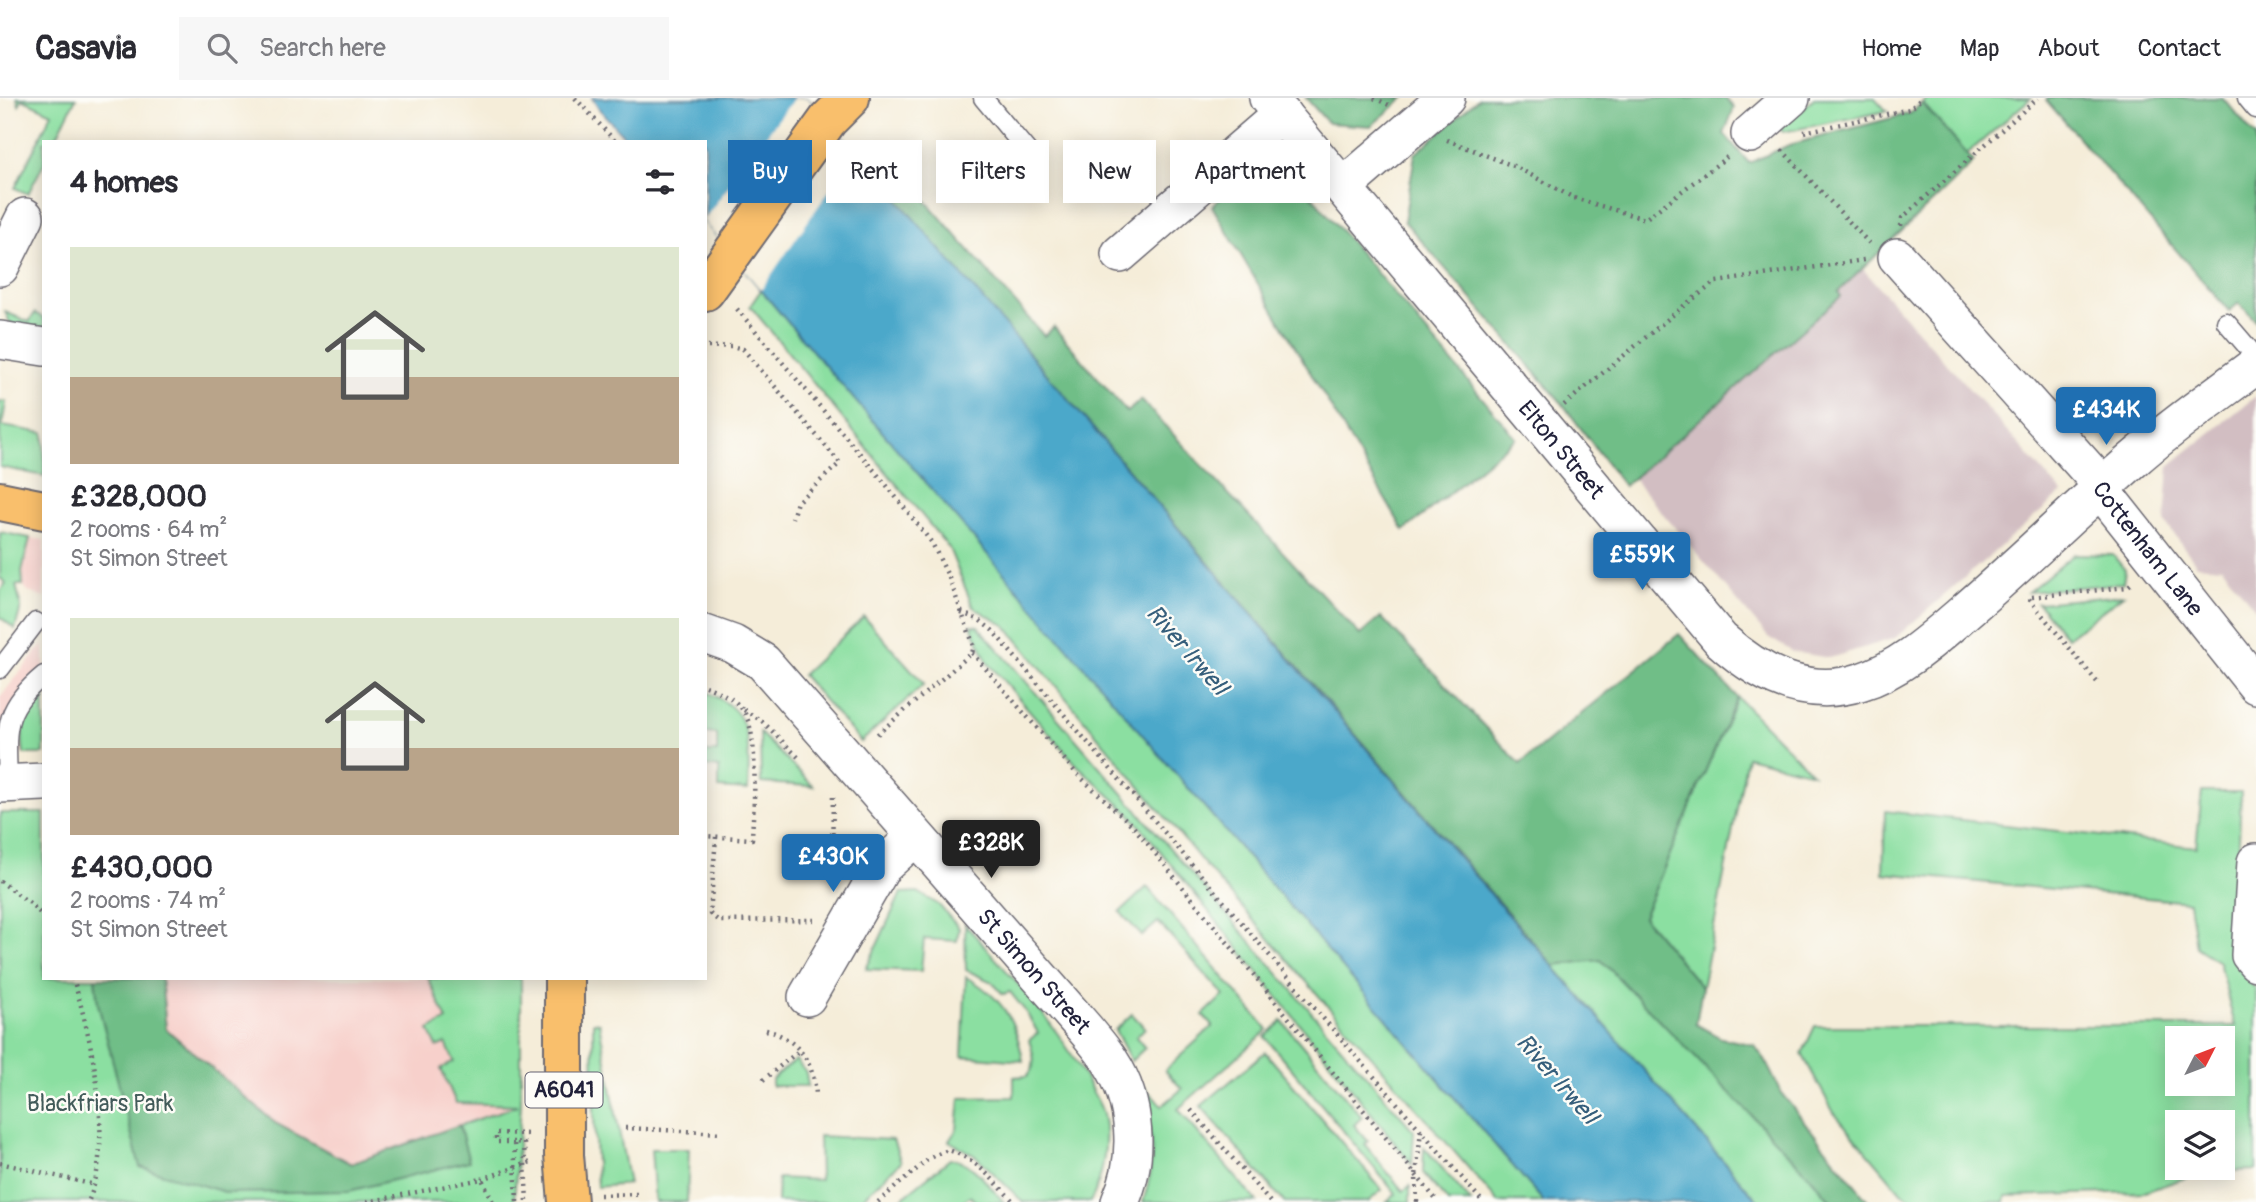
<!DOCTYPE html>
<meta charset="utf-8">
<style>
:root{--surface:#fff;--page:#f7f7f7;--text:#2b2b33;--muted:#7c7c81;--line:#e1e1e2;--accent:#1f6fb2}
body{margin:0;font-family:Pangolin,sans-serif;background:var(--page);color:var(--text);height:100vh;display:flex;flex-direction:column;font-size:26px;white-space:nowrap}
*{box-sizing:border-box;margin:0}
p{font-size:23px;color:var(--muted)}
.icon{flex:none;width:38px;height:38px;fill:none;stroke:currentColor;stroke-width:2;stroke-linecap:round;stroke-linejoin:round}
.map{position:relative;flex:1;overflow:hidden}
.drawer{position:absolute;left:42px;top:42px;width:665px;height:840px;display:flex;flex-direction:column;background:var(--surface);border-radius:0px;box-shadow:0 4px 18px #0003}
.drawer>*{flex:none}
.top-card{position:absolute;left:728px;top:42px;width:665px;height:63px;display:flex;gap:14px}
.needle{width:46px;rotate:48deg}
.tools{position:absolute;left:2165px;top:928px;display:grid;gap:14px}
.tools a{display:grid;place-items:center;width:70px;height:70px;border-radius:0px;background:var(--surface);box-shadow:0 4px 18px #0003;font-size:35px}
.price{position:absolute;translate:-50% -60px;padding:0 16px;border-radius:7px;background:var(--accent);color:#fff;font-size:23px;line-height:46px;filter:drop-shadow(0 2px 4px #0008)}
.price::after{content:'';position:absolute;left:50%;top:42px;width:21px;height:16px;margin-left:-10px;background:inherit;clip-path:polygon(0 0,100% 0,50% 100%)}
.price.current{background:#222;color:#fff}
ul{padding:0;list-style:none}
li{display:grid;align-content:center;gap:14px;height:371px;padding:0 28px}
li span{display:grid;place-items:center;height:217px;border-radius:0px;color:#555}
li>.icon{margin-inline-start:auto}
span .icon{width:126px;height:126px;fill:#fffc;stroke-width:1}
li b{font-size:30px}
h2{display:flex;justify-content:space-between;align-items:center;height:84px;padding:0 28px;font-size:30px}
.chip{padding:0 24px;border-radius:0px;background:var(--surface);box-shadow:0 4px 18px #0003;font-size:24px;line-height:63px}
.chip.current{background:var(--accent);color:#fff}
header{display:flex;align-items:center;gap:42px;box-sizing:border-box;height:98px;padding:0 35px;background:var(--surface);border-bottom:2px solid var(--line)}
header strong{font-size:33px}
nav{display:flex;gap:38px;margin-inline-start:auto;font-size:24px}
.search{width:490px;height:63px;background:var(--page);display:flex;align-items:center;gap:18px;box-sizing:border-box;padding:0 24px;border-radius:0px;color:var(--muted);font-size:26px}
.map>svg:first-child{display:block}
</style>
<header>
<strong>Casavia</strong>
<div class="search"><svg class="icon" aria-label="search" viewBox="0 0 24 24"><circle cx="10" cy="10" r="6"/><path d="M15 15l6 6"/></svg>Search here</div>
<nav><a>Home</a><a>Map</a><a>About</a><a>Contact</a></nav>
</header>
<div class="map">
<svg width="2256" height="1104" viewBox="0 0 2256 1104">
<rect width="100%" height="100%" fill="#fdfcf7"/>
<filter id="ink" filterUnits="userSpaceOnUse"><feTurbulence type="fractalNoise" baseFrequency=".0143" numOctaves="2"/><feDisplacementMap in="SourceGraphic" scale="14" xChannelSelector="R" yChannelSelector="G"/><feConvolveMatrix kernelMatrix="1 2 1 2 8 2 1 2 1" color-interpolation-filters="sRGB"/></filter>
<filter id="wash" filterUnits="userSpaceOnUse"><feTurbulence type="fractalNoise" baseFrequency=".00686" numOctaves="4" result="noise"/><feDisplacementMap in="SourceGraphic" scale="28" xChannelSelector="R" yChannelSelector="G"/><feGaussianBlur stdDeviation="1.57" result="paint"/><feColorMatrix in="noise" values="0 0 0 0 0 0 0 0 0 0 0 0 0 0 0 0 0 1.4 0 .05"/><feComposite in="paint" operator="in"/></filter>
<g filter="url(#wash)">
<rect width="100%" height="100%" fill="#f5edd9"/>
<path fill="#f7d0cb" d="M30 440 44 442V500L29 494 23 487 22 473Z
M44 545V656L0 655V599Z
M161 880H522L521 1006 351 1066 275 1025 166 931Z"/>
<path fill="#d2bec2" d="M1861 169 2062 395 1895 540 1830 560 1793 554 1768 539 1630 377Z
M2256 298V512L2222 469 2197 467 2165 424 2169 368Z"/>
<path fill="#8bdfa1" stroke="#56806e" stroke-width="2" fill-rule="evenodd" d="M17 0H76L54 44H44V65L28 96 15 90 52 15 22 1 19 7Z
M1814 0H1875L1887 13 1783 34 1779 30Z
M1928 0H2031L1967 56 1922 5Z
M761 192 786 222 1544 1104H1498L1206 768 1006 528 973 509 949 450 750 208Z
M5 214 29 224 35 215 44 220V235L10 225Z
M0 303 6 304 2 328 44 335V378L0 369Z
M0 434 30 440 22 473 23 487H16L21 509 15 531 0 519V493L6 485 0 480Z
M2074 456 2113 457 2125 472 2123 485 2028 494Z
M2123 497 2067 540 2038 505Z
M864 519 924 586 861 644 802 577Z
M971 527 978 528 1414 1033 1412 1066 1132 718 1076 666 988 565Z
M44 593V656H24C20 632 22 607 44 593Z
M705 593C717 599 729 605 737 615 751 632 749 672 748 692L719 690V670L705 668V654H717V636L705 635Z
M1737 599 1812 675 1747 659 1702 890 1643 819Z
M760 635 813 688 761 685Z
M2202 694H2241L2234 861 2256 892V1072L2202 1074 2145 1094 2006 1098 2005 1104H1915L1902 1095 1834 1015 1802 956 1815 928H2235L2219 864 2196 849 2189 804 1883 775 1885 713 2196 749ZM2177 940H2222V985H2177ZM2177 1024H2222V1069H2177Z
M0 715H44V880H161L166 931 275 1025 351 1066 518 1007 456 1005 441 971 454 963 446 945 437 949 429 932 447 922 428 880H521V1006L514 1104H0Z
M1147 789 1268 932 1178 1011 1257 1104H1143C1158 1059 1151 1035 1140 991L1143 988 1162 1008 1182 991 1165 972 1213 928 1203 917 1224 897 1158 824 1142 838 1120 814Z
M918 794 939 807 959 830 957 843 924 841 921 873 866 871 901 795Z
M965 826C1011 879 1057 924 1089 987 1093 996 1101 1006 1103 1016 1109 1041 1103 1082 1090 1104H1023L977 1059 949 1043 957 1031 960 1000 1014 999V979L1027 978C1038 967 1033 955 1029 942L1038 935 1026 914 1010 894 1003 896 992 884 966 872Z
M1601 861 1809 1077 1832 1104H1759L1553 867Z
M966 879C1002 899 1016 922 1023 963L962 958Z
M1132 916 1145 930 1136 939 1145 950 1131 963 1115 932Z
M1282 923 1362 1019 1354 1027 1368 1043 1365 1047 1403 1093 1410 1088V1104H1387L1396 1096 1265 939Z
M593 924 599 925 629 1086 597 1089 594 1019Z
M1265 954 1382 1092 1368 1104H1284L1201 1008Z
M796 962 806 975 808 988H772V981Z
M819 1038 893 1042 901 1064 858 1104H777L778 1080 820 1082Z
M1424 1049 1471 1104H1448L1423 1075Z
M651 1051H689L687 1104H655Z
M950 1061C971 1060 990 1090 1004 1104H976L970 1098 962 1104H897Z"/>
<path fill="#70be87" stroke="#497061" stroke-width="2" d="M1306 0H1404L1371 28 1328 25Z
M1479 0H1725L1734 10 1724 36 1749 65 1789 47 1911 15 1922 5 1974 64 1838 194 1841 198 1624 388 1561 304 1404 123 1415 56Z
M2047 0H2223L2256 39V223L2239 205 2229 213 2046 2Z
M1270 57 1280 60 1516 340 1404 433 1212 108Z
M905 79 1044 238 1054 229 1127 314 1141 302 1360 537 1381 519 1520 666 1679 536 1737 599 1643 819 1702 890 1696 926 1721 940 1754 947 1764 960 1781 995 1869 1104H1832L1809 1077 1601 862 1553 867 889 92Z
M95 880H161L166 931 275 1025 351 1066 459 1027 469 1063 349 1093 228 1095 140 1069 98 906Z"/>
<path fill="#4ca8ca" stroke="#376582" stroke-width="2" d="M592 0H807L856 53 1487 792 1759 1104H1544L786 222 705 125V44H629L599 11Z"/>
<path fill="#f5edd9" d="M794 0H807L856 53 761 192 705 125V120Z"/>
</g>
<g filter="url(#ink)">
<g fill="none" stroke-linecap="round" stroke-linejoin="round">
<defs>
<path id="lane" d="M983 0 1034 61
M2247 0 2256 11
M2226 224 2256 259
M0 571 36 524
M8 686C7 634 0 613 44 577"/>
<g id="street">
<path id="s1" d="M1268 0 1721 542C1760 577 1807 601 1860 584 1899 572 1931 543 1961 517 2020 467 2075 412 2134 361 2173 327 2215 298 2256 267"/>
<path d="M1750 36 1791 0"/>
<path d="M1343 89 1446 0"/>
<path d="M1120 156 1282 16"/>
<path id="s2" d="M1897 159 2091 375 2113 407 2256 587"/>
<path d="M0 169 25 119"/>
<path d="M0 242 44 249"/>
<path id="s3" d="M705 536 733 546 763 564 1072 916C1085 931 1099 946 1110 963 1137 1004 1140 1060 1120 1104"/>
<path d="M0 686 44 684"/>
<path d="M2256 764 2250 857 2256 864"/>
<path d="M807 899 882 769 915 739"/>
</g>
<path id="primary" d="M705 193 828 22 850 0
M0 403 44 412
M564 880V1057L568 1104"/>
</defs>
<use href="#lane" stroke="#6c6972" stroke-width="21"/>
<use href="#street" stroke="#6c6972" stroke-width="40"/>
<use href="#primary" stroke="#6c6972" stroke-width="42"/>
<path stroke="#6c6972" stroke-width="4.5" stroke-dasharray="2 5" stroke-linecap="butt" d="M575 0 616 44
M1374 0 1389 7
M1804 34 1910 11 1922 0
M1447 42 1516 69 1574 100 1645 121 1727 59
M1782 52 1869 145
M1901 128 1902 120 2038 0
M737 211 884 384 932 445 949 480 974 548 972 555 874 639
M708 249 732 248 743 251 840 365 797 404 792 420
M1564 307 1686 206 1716 184 1864 162
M2032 499 2127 489 2133 484
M2029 501 2097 584
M961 515 978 521 992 532 1316 912 1483 1104
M972 555 1076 675 1133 728 1438 1104
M705 588C718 593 734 600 742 611 761 635 753 709 752 741L705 738
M744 612 762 623 798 659
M716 739 710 816 719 823 814 822
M832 771 833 695
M0 783 31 806 44 819
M73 880C92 942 115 1044 88 1104
M766 932C798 941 814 964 816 997
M763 982 800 952
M1191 1012 1270 1104
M625 1030 722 1035
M514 1044H496V1035L530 1036
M0 1065 95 1087
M482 1081 531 1064
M600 1097 637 1096
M367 1104 482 1081 493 1104
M878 1104 931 1059 948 1052C977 1061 994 1083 1014 1104
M1417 1104 1416 1078 1421 1032"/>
<use href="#lane" stroke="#fff" stroke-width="18"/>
<use href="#street" stroke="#fff" stroke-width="37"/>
<use href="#primary" stroke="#f9bf6c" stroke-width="38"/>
<path stroke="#6c6972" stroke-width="4.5" stroke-dasharray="2 5" stroke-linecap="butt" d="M517 1104 514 1044 524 1045 527 1104"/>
</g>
</g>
<g text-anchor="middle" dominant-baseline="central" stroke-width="5" stroke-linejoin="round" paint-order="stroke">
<rect fill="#fdfcf7" stroke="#646373" stroke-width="2" x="525.5" y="974.5" width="77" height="35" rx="5"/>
<g font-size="21" font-weight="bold" fill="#22223b">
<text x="564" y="992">A6041</text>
</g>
<g font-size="23" fill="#22223b" stroke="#fdfcf7">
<text stroke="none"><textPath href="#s1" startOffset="458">Elton Street</textPath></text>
<text stroke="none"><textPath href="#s2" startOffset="385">Cottenham Lane</textPath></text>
<text stroke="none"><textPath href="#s3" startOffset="476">St Simon Street</textPath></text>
</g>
<g font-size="23" fill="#425b5a" stroke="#fdfcf7">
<text x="100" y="1005">Blackfriars Park</text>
</g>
<g font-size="24" font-style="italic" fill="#355e7b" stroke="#fdfcf7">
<text transform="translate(1187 552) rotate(49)">River Irwell</text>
<text transform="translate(1557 981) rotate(49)">River Irwell</text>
</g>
</g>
</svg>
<div class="tools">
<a><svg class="needle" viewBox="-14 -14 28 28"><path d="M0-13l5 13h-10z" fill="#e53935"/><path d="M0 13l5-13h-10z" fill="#7c7c81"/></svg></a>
<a><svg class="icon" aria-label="layers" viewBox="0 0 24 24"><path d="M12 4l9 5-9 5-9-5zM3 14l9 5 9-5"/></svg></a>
</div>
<b class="price" style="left:2106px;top:349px">£434K</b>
<b class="price" style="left:1642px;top:494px">£559K</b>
<b class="price current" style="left:991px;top:782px">£328K</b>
<b class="price" style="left:833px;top:796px">£430K</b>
<div class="top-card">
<a class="chip current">Buy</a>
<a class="chip">Rent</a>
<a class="chip">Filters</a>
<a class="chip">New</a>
<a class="chip">Apartment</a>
</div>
<section class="drawer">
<h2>4 homes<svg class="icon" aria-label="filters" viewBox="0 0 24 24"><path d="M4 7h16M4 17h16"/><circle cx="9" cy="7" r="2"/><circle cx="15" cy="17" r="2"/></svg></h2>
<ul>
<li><span style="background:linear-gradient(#dfe7d0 60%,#b9a48a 0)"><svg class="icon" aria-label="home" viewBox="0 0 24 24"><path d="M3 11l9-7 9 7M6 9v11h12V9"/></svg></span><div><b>£328,000</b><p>2 rooms · 64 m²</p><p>St Simon Street</p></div></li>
<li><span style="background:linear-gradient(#dfe7d0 60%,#b9a48a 0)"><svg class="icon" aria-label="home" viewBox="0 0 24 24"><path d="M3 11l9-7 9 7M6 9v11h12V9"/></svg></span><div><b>£430,000</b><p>2 rooms · 74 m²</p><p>St Simon Street</p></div></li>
</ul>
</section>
</div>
